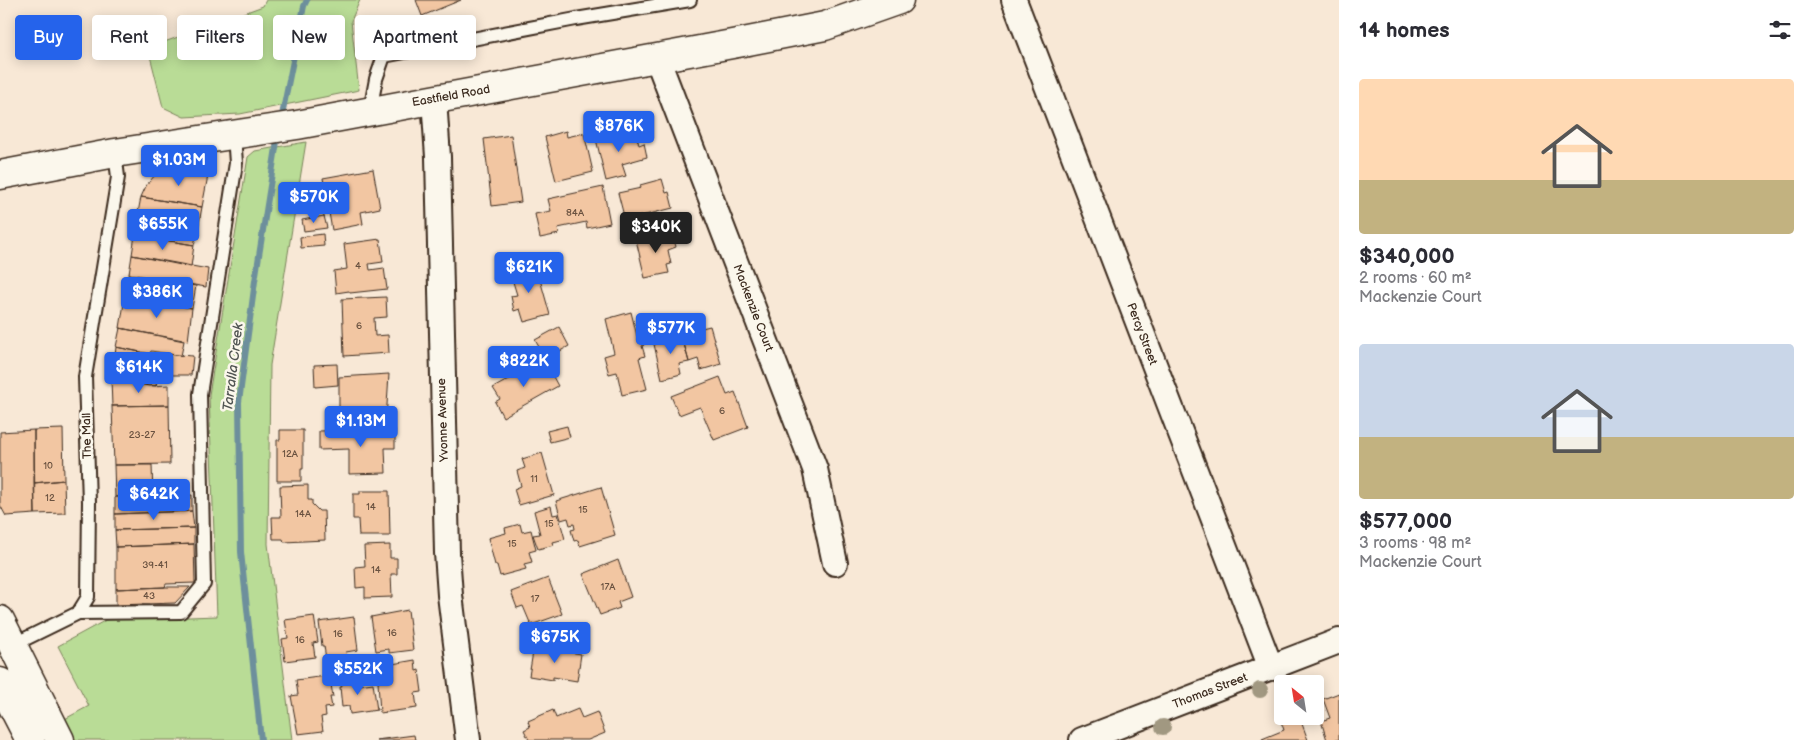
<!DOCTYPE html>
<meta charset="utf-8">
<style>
:root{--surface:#fff;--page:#f2f2f3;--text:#2b2b33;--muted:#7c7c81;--accent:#2563eb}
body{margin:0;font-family:"Balsamiq Sans",sans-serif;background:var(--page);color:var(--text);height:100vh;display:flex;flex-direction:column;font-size:19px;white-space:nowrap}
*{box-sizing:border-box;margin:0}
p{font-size:16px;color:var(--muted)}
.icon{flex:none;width:28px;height:28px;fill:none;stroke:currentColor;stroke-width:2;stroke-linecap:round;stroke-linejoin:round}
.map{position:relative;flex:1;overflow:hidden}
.panel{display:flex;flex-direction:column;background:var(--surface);width:475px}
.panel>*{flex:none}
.top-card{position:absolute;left:15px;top:15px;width:475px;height:45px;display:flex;gap:10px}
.needle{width:32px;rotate:330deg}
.fabs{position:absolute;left:1274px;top:675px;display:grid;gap:10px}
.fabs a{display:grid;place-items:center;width:50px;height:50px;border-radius:5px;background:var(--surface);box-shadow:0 2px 12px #0003;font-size:25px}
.price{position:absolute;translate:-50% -42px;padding:0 11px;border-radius:5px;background:var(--accent);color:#fff;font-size:16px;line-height:32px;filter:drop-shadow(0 1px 2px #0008)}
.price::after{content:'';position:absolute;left:50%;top:30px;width:15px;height:11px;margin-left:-8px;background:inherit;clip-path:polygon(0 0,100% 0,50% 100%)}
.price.on{background:#222;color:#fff}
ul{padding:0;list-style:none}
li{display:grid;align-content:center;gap:10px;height:265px;padding:0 20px}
li span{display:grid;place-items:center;height:155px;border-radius:5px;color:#555}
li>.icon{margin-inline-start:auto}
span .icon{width:90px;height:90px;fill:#fffc;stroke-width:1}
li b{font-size:21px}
h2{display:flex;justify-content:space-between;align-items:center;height:60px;padding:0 20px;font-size:21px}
.tag{padding:0 18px;border-radius:5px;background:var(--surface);box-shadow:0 2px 12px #0003;font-size:18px;line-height:45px}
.tag.on{background:var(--accent);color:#fff}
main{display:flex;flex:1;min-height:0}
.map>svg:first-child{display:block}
</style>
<main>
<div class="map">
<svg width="1339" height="740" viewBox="0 0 1339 740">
<rect width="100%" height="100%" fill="#f8e8d6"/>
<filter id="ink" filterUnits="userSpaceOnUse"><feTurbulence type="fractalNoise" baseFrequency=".02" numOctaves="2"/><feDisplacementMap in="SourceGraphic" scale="10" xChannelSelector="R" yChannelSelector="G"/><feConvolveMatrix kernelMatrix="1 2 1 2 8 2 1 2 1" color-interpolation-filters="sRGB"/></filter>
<g filter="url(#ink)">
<path fill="#b9dc96" stroke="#7a835a" d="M266 0H360L351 21 359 90 240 114 184 117 163 107 148 48 263 6Z
M306 142 270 365 268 544 292 740H73L63 720 89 706 58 646 106 620 217 616 209 395 248 157 255 151Z"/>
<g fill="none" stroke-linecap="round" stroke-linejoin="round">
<path stroke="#6d8f9c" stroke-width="6" d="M281 120 304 6 307 0
M261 740 241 552 239 402 255 281 278 135"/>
</g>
<path fill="#f2c6a2" stroke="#3b2a1e" d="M416 0H461L422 16Z
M635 130 639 145 644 143 647 157 622 164 626 176 606 181 596 139Z
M566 131 567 137 584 133 593 172 556 181 545 137Z
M511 135 521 202 492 206 484 139Z
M210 165 202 207 141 197 146 186 155 175Z
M373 169 380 208 361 212 363 224 332 230 323 178Z
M662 179 666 193 669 192 673 208 625 220 618 193 641 188 640 185Z
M603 187 610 223 587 228 586 222 558 228 559 234 540 238 535 214 551 211 548 199Z
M141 197 202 207 198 229 137 218Z
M324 216 327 228 304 231 302 220Z
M137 218 198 229 194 245 135 235Z
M672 231 676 247 668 250 671 264 667 265 669 273 645 278 636 240Z
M323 234 324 246 301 248 300 237Z
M135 235 194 245 191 267 132 255Z
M380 239 383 262 369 264 370 270 384 268 387 289 350 293 349 291 336 293 334 271 347 269 344 244Z
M132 255 208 269 206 287 129 274Z
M536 265 550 315 524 322 520 309 514 311 511 296 517 295 510 272Z
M129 274 196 286 192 308 125 297Z
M125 297 192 308 188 341 120 328Z
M386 297 387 317 374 318 375 336 388 335 389 353 344 356 342 299Z
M631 312 637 336 641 335 644 345 642 346 645 356 639 358 647 389 622 395 617 372 609 374 604 356 614 353 606 319Z
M710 326 721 364 701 370 698 359 689 362 681 333Z
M559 327 569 346 546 359 535 340Z
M120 328 184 341 181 356 151 351 150 354 116 347Z
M681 333 689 362 679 364 681 374 662 379 653 340Z
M116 347 150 354 157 357 156 360 163 361 164 354 193 356 191 375H158L114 365Z
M544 360 558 386 503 417 495 402 500 399 493 388Z
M337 364 338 385 315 387 314 365Z
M114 365 158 375 156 386 111 379Z
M389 374 386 420 339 421V377Z
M720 377 727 395 735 392 748 427 714 440 700 407 679 415 671 396Z
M111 379 149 386 169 385V405L112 406Z
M169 405 170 464 114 465 112 406Z
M567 426 570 437 550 442 547 431Z
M63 429 64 480 34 483V430Z
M395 429V448H385L386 473 349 474V449L319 450V431Z
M34 430 35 514 6 516 0 505V432Z
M280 430H303V469H301V481H277V440H280Z
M542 453 554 495 519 505 514 489 521 486 517 471 525 468 522 459Z
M114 465H152L153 496 115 497Z
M64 480 65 513 35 514 34 483Z
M308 485V500H312V504L319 511H324L325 540 284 542 283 539H273L272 517H281L280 486Z
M601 487 615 535 580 546 578 540 574 541 571 530 575 529 574 524 570 525 568 518 561 520 556 501Z
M360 491H389L390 536H359L358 519H353V494H360Z
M192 495V511L115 514V497Z
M551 506 553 515 558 514 565 539 553 542 554 545 538 549 533 535 540 534 534 511Z
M192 511 194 528 115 530V514Z
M520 524 522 532 531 530 536 550 529 552 532 562 524 564 526 569 500 576 497 565H495L488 538 506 533 505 528Z
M194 528V544L116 547 115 530Z
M194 544 195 583 166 584 165 587 116 589V547Z
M390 545V558H397V574H391L392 597 365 598V587L356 588 355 567 365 566 364 546Z
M618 560 631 597 618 602 620 608 600 615 583 574Z
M548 578 562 614 531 625 523 606 517 608 511 592Z
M165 587H190L175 603 116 605V589Z
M408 610 413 650 389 653V649L376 651 371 617Z
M314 616 318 642 313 643 315 657 285 661 282 639 288 638 285 620Z
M354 617 358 650 346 652 347 656 326 659 324 646H322L319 622Z
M534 646 581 654 577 681 553 677V680L529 676Z
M415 660 416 671 419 670 422 692 415 693 417 708 380 713 378 682 393 679 392 664Z
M326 676V679L330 678 333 697H330L332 707 325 708 326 716 321 717 323 731 298 734 291 696 298 695 296 680Z
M357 677 358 685 373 683 377 710 350 714 349 706 342 707 340 687H342L341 679Z
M1339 693V740H1327L1321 721 1330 718 1323 699Z
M578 709 582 718 597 712 605 733 588 740H529L524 730 530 727 528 721 553 710 556 718Z
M1289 716H1299L1308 740H1262V739L1284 730 1280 719Z
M414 735 415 740H376Z"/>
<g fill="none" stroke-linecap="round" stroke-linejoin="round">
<defs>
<path id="service" d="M370 111 376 79 384 56 576 19 690 0
M78 613 181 612 204 584 200 394 236 163 234 135
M16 653 25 639 78 613 88 597 89 502 85 377 118 177 115 153"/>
<path id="minor" d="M1014 0 1271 668
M657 58 815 469 835 563
M434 99 438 157 447 553 450 595 468 740
M1082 740 1339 641"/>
<path id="secondary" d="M0 175 115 153 297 125 743 42 825 26 899 0"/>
<path id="primary" d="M0 620 60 740
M0 682 30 740"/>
</defs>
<use href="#service" stroke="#3b2a1e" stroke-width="16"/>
<use href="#minor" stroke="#3b2a1e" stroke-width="28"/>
<use href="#secondary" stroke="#3b2a1e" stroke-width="31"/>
<use href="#primary" stroke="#3b2a1e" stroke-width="31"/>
<use href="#service" stroke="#fbf7ec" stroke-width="12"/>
<use href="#minor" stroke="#fbf7ec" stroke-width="24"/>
<use href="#secondary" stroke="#fbf7ec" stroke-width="28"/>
<use href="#primary" stroke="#fbf7ec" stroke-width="28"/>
</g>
<g fill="#a19881">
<circle cx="1260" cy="690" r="8"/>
<circle cx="1163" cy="727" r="8"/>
</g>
</g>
<g text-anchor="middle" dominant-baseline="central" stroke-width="5" stroke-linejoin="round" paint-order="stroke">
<g font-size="10" fill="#69513f">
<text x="575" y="213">84A</text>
<text x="358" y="266">4</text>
<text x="359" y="326">6</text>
<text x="722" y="411">6</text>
<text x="142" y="435">23-27</text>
<text x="290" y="454">12A</text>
<text x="48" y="466">10</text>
<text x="534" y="479">11</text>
<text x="50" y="498">12</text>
<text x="371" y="507">14</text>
<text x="583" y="510">15</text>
<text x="303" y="514">14A</text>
<text x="549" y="524">15</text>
<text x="512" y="544">15</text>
<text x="155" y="565">39-41</text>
<text x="376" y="570">14</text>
<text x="608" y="587">17A</text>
<text x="149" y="596">43</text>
<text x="535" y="599">17</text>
<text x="392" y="633">16</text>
<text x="338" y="634">16</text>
<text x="300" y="640">16</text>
</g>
<g font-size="12" fill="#3b2a1e" stroke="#fbf7ec">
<text transform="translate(451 96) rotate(-10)">Eastfield Road</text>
<text transform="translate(753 308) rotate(69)">Mackenzie Court</text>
<text transform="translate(1142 334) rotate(69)">Percy Street</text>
<text transform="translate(443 420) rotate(-92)">Yvonne Avenue</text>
<text transform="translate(87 436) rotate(-91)">The Mall</text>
<text transform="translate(1210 691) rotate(-21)">Thomas Street</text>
</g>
<g font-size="14" font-style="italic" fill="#505452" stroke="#fbf7ec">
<text transform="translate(233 367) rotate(-83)">Tarralla Creek</text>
</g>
</g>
</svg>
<div class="fabs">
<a><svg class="needle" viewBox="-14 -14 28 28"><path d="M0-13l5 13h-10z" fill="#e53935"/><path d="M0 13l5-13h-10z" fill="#7c7c81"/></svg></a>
</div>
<b class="price" style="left:619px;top:153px">$876K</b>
<b class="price" style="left:179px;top:187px">$1.03M</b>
<b class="price" style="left:314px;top:224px">$570K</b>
<b class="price" style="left:163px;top:251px">$655K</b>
<b class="price on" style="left:656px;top:254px">$340K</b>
<b class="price" style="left:529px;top:294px">$621K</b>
<b class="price" style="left:157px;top:319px">$386K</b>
<b class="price" style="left:671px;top:355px">$577K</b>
<b class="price" style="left:524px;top:388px">$822K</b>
<b class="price" style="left:139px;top:394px">$614K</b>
<b class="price" style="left:361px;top:448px">$1.13M</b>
<b class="price" style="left:154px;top:521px">$642K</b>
<b class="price" style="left:555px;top:664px">$675K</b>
<b class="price" style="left:358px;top:696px">$552K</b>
<div class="top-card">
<a class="tag on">Buy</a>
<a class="tag">Rent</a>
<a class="tag">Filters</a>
<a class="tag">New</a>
<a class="tag">Apartment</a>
</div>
</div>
<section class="panel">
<h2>14 homes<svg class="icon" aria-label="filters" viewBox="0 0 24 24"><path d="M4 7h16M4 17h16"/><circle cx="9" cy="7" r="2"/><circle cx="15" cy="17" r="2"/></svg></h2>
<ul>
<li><span style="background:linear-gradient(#ffd9b3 65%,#c2b280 0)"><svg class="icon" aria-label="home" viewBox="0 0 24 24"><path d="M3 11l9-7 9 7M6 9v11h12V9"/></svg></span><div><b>$340,000</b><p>2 rooms · 60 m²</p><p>Mackenzie Court</p></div></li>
<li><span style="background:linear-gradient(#c9d6e8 60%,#c2b280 0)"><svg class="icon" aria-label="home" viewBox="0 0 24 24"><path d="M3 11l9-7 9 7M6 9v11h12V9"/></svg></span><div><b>$577,000</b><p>3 rooms · 98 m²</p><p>Mackenzie Court</p></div></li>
</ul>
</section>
</main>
